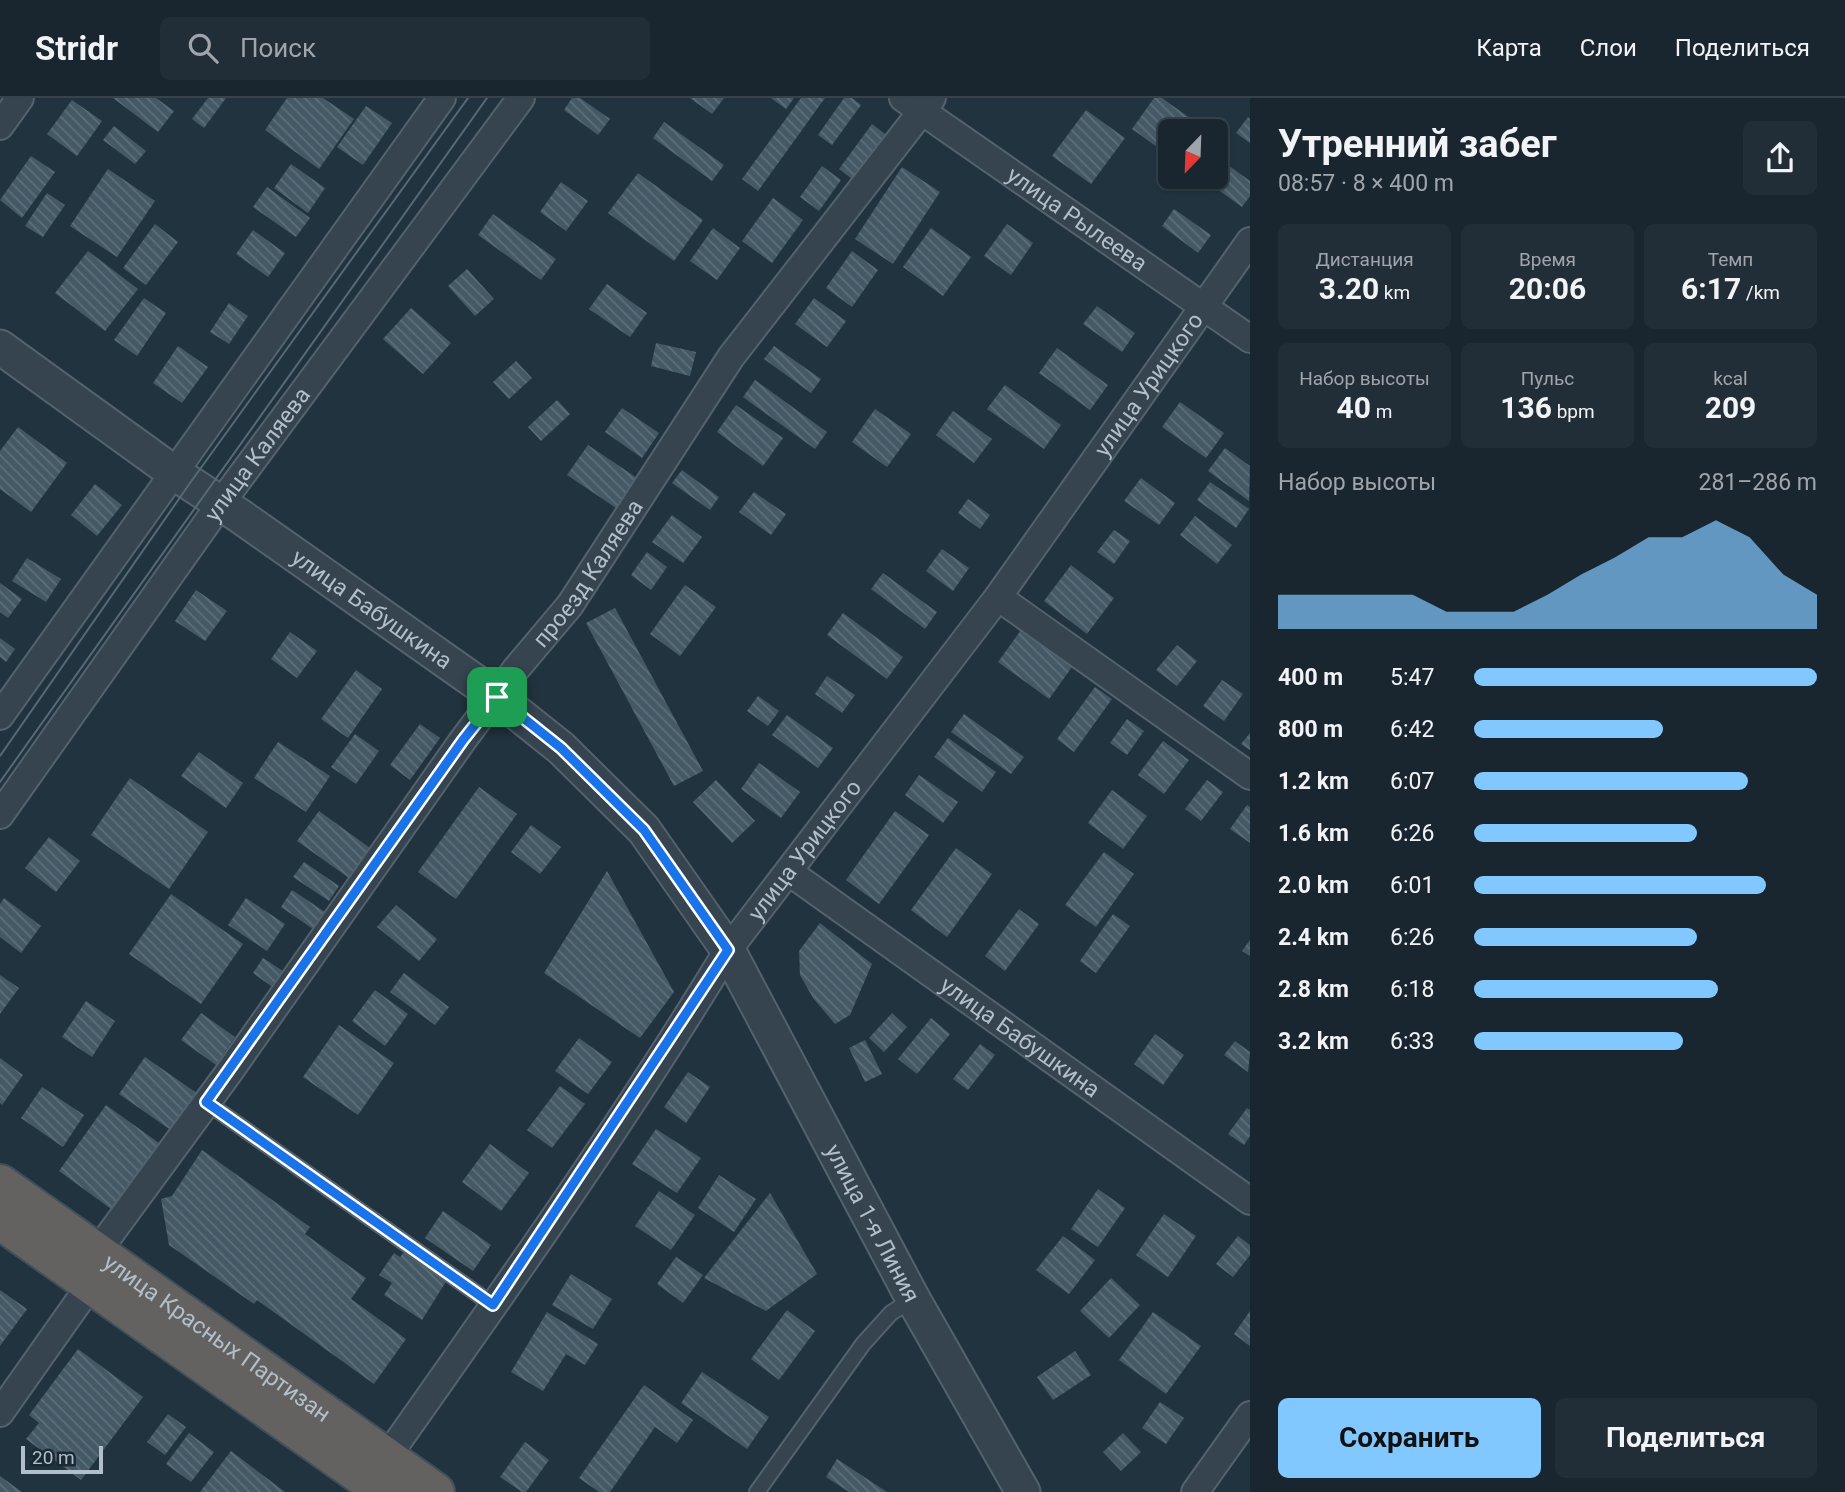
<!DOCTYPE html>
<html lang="ru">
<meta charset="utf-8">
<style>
body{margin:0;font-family:Roboto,sans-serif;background:#222e37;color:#f1f3f6;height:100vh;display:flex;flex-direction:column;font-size:26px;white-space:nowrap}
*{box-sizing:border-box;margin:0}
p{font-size:23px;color:#9fa5aa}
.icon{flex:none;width:38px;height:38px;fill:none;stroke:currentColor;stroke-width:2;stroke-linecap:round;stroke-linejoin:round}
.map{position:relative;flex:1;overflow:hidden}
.panel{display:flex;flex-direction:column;background:#19262f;width:595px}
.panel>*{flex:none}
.needle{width:46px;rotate:203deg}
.controls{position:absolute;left:1158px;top:21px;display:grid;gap:14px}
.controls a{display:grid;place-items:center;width:70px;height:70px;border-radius:10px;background:#19262f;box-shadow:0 2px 5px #0004,0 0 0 2px #37434b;font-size:35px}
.scale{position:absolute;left:21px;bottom:18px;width:82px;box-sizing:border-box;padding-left:7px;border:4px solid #b0bfca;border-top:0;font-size:19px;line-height:24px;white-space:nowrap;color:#b0bfca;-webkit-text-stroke:5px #1a2933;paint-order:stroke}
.pin{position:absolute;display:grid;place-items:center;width:60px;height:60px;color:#fff;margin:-30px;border-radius:14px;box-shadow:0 4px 10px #0006}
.round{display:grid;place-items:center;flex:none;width:74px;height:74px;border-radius:10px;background:#222e37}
.overview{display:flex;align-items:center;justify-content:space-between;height:119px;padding:0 28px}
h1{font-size:38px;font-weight:700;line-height:52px}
.metrics{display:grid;grid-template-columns:repeat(3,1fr);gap:10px;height:119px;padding:7px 28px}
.metrics div{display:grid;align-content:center;border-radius:10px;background:#222e37;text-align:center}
.metrics b{font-size:30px;font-weight:700}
.metrics small{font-size:19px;font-weight:400}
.metrics p{font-size:19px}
.chart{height:196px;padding:14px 28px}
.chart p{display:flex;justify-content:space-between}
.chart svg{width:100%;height:126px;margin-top:7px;fill:#80c8ff;opacity:.7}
.action{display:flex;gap:14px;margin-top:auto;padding:14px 28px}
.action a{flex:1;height:80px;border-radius:10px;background:#80c8ff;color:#111;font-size:28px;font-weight:700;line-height:80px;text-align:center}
.action a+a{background:#222e37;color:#f1f3f6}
ul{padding:0 28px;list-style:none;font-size:23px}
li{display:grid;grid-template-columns:112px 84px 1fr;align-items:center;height:52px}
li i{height:18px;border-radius:9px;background:#80c8ff}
header{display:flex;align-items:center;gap:42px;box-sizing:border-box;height:98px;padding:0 35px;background:#19262f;border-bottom:2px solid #37434b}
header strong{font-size:33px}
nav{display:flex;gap:38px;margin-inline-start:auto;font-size:24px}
.search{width:490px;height:63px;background:#222e37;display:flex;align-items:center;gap:18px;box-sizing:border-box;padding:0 24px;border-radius:10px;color:#9fa5aa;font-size:26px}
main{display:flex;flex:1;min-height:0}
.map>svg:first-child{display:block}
</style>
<header>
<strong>Stridr</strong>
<div class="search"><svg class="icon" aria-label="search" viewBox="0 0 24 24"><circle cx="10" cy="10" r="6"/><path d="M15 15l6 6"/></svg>Поиск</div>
<nav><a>Карта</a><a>Слои</a><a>Поделиться</a></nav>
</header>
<main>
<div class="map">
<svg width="1250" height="1394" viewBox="0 0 1250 1394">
<defs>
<pattern id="building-back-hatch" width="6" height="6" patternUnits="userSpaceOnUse" patternTransform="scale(1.75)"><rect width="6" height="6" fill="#445965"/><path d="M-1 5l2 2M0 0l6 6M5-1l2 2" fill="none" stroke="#5c6f7a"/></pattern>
</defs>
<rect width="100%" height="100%" fill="#21333f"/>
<!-- building -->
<g fill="url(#building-back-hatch)">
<path d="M113 0H156L174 13 158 34Z"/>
<path d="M208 0H226L204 30 192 21Z"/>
<path d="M287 0H323L354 21 319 71 265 32Z"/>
<path d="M572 0H580L610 21 598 37 564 12Z"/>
<path d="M690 0H724L712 16Z"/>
<path d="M771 0H794L786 11Z"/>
<path d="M801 0H825L758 93 742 81Z"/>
<path d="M844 0H852L861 7 832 47 818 37Z"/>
<path d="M1154 0H1162L1205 31 1171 33V59L1132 31Z"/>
<path d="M72 2 102 23 77 58 47 36Z"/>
<path d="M366 8 392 25 363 67 337 49Z"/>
<path d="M1086 12 1125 40 1091 86 1052 58Z"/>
<path d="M1248 19 1250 21V45L1236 35Z"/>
<path d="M664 24 724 67 712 83 653 40Z"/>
<path d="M872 26 889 39 856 84 839 71Z"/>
<path d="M114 28 146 53 135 66 103 42Z"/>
<path d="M31 58 55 74 22 120 0 102Z"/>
<path d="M1221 62 1250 83V98L1242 109 1206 83 1209 79H1216V69Z"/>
<path d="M291 66 325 90 308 115 274 90Z"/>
<path d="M822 68 841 82 819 113 800 99Z"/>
<path d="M902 69 940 94 893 166 855 141Z"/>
<path d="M108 71 155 103 117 159 70 128Z"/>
<path d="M638 75 703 122 674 163 608 115Z"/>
<path d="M561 84 588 103 566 133 540 114Z"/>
<path d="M267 89 310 120 296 139 253 109Z"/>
<path d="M47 95 65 107 43 139 25 128Z"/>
<path d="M773 100 803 122 772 165 742 143Z"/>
<path d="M1174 111 1211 137 1198 155 1162 128Z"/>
<path d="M493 116 556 161 541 182 478 137Z"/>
<path d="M155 126 178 144 146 187 123 170Z"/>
<path d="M1007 126 1033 145 1011 177 984 158Z"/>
<path d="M713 130 740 150 717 182 690 163Z"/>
<path d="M931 130 971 159 943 198 903 169Z"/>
<path d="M253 132 285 155 268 179 236 156Z"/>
<path d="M88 153 138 191 105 233 55 195Z"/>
<path d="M852 153 878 172 852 209 826 190Z"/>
<path d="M467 171 494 201 475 218 448 188Z"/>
<path d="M607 186 647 215 630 239 589 211Z"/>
<path d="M144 200 166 215 137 258 114 242Z"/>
<path d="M814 200 846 223 827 249 795 226Z"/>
<path d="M229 205 248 218 229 246 210 234Z"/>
<path d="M1097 208 1135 235 1122 254 1083 226Z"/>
<path d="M411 210 451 245 423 276 383 241Z"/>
<path d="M656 245 696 254 690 278 651 268Z"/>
<path d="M178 248 208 269 182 305 153 285Z"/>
<path d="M774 248 821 281 811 295 764 261Z"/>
<path d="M1057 250 1108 287 1090 312 1039 275Z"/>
<path d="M516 263 532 280 509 301 493 284Z"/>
<path d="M755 282 827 334 815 351 743 299Z"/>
<path d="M1005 287 1061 327 1044 351 987 311Z"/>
<path d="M557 302 570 316 541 343 528 329Z"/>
<path d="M1180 304 1224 335 1206 360 1162 329Z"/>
<path d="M736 307 783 340 763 368 717 334Z"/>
<path d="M622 310 659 335 642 360 605 334Z"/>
<path d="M875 311 911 336 887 369 852 344Z"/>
<path d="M953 313 992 341 974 365 936 337Z"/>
<path d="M18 329 67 365 31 414 0 391V353Z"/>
<path d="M588 347 640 382 619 412 567 377Z"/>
<path d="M1225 350 1250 368 1249 403 1208 373Z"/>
<path d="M682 372 719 399 710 412 672 385Z"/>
<path d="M1141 380 1175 405 1159 427 1124 403Z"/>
<path d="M1210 384 1249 411 1236 430 1197 402Z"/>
<path d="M95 386 122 407 97 438 71 417Z"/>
<path d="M754 394 786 416 771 437 739 414Z"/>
<path d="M968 401 990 417 980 431 958 415Z"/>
<path d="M672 417 702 439 683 465 652 444Z"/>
<path d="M1195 418 1232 447 1217 466 1180 437Z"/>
<path d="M1114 432 1130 443 1114 466 1097 454Z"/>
<path d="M942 451 969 470 953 493 926 473Z"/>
<path d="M647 454 667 469 651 492 631 477Z"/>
<path d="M27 460 61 481 46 504 12 483Z"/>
<path d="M1071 467 1114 500 1087 536 1044 503Z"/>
<path d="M883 475 937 514 925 531 871 491Z"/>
<path d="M0 485 22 501 8 520 0 514Z"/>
<path d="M685 487 716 509 680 558 650 536Z"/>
<path d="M196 492 227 513 205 543 175 523Z"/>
<path d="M615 510 703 673 674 688 586 525Z"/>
<path d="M843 515 903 559 887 581 827 537Z"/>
<path d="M1021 532 1072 569 1049 601 998 564Z"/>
<path d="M290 534 317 553 297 580 271 561Z"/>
<path d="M0 540 15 551 6 564 0 559Z"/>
<path d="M1177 547 1197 563 1177 588 1156 572Z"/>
<path d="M356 572 382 591 348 640 321 621Z"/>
<path d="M827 578 855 597 842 615 815 596Z"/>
<path d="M1222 582 1243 596 1224 623 1203 608Z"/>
<path d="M1095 589 1112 601 1074 654 1057 641Z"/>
<path d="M758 598 779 613 768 628 747 613Z"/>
<path d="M964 616 1024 659 1011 676 951 634Z"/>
<path d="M787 617 833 650 818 670 772 637Z"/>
<path d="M1127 621 1144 633 1127 657 1110 645Z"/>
<path d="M420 626 440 640 410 682 390 667Z"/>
<path d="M1250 635V652L1241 646Z"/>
<path d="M355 636 379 653 356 686 331 669Z"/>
<path d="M948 640 996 674 982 694 934 659Z"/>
<path d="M1163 643 1189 662 1164 696 1138 677Z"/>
<path d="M278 644 330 678 306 714 254 680Z"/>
<path d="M199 654 243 685 226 710 181 678Z"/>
<path d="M759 665 800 694 781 720 741 691Z"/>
<path d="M919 677 958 704 943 725 905 697Z"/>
<path d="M130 680 208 734 169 791 91 737Z"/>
<path d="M716 682 755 723 732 745 693 704Z"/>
<path d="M1207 682 1223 694 1201 723 1185 711Z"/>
<path d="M479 689 517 716 456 801 418 774Z"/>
<path d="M1112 692 1147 718 1123 751 1088 725Z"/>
<path d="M1247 707 1250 709V745L1230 731Z"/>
<path d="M319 713 370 750 349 780 297 743Z"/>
<path d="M895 713 929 737 879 806 846 782Z"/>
<path d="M531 727 561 749 540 776 511 754Z"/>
<path d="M49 739 80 763 56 794 25 770Z"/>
<path d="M956 750 992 776 947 839 911 812Z"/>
<path d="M1104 754 1134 776 1096 829 1065 807Z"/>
<path d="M304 764 339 788 329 803 293 779Z"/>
<path d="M607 773 674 894 640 940 544 875Z"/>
<path d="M292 792 325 814 313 831 281 809Z"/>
<path d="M171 796 243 846 201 906 129 856Z"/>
<path d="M4 800 41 828 21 855 0 839V806Z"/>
<path d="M246 800 285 826 267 853 228 827Z"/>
<path d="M396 807 437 841 419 863 377 829Z"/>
<path d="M1019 811 1039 826 1005 873 985 858Z"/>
<path d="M1113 816 1130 828 1096 875 1080 863Z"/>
<path d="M820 825 872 866 850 917 835 926 813 900 800 877 799 853Z"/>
<path d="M1250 842V858L1242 853Z"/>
<path d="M263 860 286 875 275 891 253 875Z"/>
<path d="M404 875 449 909 435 927 390 894Z"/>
<path d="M0 877 19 890 0 916Z"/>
<path d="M375 892 408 916 385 948 352 923Z"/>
<path d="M86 903 115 923 92 959 62 939Z"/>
<path d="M201 915 235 939 216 967 181 942Z"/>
<path d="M892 915 907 929 884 954 869 940Z"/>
<path d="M931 920 950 936 917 976 898 961Z"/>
<path d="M339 927 394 965 358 1017 303 979Z"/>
<path d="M1155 936 1184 957 1163 987 1134 966Z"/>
<path d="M579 940 612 964 588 996 555 973Z"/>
<path d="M865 942 882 976 865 984 849 950Z"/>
<path d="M1235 943 1250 954 1248 974 1224 957Z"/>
<path d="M980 946 995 957 968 992 953 981Z"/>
<path d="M145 959 201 998 175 1035 119 996Z"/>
<path d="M0 960 23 977 2 1007 0 1005Z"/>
<path d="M688 974 710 989 686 1025 664 1009Z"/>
<path d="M560 988 585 1006 552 1050 527 1032Z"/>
<path d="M42 989 84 1017 63 1049 21 1020Z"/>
<path d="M106 1007 166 1050 118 1116 59 1073Z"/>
<path d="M1247 1010 1250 1012V1038L1244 1047 1228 1036Z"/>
<path d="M656 1031 701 1060 677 1095 632 1066Z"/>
<path d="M490 1046 529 1075 501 1113 462 1084Z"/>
<path d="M202 1052 310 1129 305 1136 366 1180 351 1201 406 1241 374 1286 257 1202 254 1206 169 1147 161 1101 172 1098Z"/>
<path d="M719 1077 756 1101 734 1134 698 1110Z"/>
<path d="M1098 1091 1125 1110 1098 1149 1071 1131Z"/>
<path d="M659 1093 695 1117 671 1152 635 1128Z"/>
<path d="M770 1095 817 1176 766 1213 704 1180Z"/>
<path d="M443 1113 491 1147 473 1173 425 1140Z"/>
<path d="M1164 1116 1196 1138 1168 1179 1136 1157Z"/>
<path d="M1063 1138 1095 1162 1069 1196 1036 1172Z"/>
<path d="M1238 1138 1250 1147V1157L1233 1179 1216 1166Z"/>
<path d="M404 1154 447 1182 422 1222 384 1197 392 1185 379 1177 394 1155 400 1159Z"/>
<path d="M676 1159 703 1177 683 1205 657 1186Z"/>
<path d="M571 1176 612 1201 593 1231 552 1207Z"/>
<path d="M1111 1180 1140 1207 1109 1240 1080 1213Z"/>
<path d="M0 1192 27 1211 0 1248Z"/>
<path d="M787 1212 815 1233 779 1282 751 1261Z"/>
<path d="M1250 1213V1248L1234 1236Z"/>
<path d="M547 1214 598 1246 585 1267 566 1256 543 1293 511 1274Z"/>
<path d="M1153 1214 1201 1248 1166 1296 1119 1262Z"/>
<path d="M78 1251 143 1299 81 1382 26 1341 39 1325 29 1317Z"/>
<path d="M1075 1253 1091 1277 1053 1302 1037 1279Z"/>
<path d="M702 1274 769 1319 747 1351 681 1305Z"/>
<path d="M644 1287 693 1322 677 1345 655 1329 610 1394H599L579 1380Z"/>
<path d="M1160 1304 1184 1320 1166 1346 1142 1330Z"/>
<path d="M168 1316 186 1329 165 1357 147 1344Z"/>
<path d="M189 1335 214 1354 191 1384 166 1366Z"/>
<path d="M1123 1335 1141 1354 1121 1373 1103 1354Z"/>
<path d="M525 1344 549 1362 526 1394H522L500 1379Z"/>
<path d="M231 1353 285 1394H200Z"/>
<path d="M837 1361 887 1394H849L826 1379Z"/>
<path d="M0 1378 22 1394H0Z"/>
</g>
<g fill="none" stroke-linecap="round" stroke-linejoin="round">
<defs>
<g id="service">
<path d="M206 1004 493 1207"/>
<path d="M757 1394 863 1246 891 1215 913 1201"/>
</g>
<g id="minor">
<path id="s1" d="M903 0 1250 241"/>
<path d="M0 28 20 0"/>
<path d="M998 499 1250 678"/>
<path d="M0 618 442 0"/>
<path id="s2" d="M0 717 221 405 521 0"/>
<path id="s3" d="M789 774 1250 1103"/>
<path id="s4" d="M97 1154 227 977 463 642 516 571 570 507 731 259 932 0"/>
<path d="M0 1315 91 1186"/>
<path id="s5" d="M387 1359C504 1193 623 1026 728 852L998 499 1250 143"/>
<path d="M1195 1394 1250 1317"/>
</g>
<g id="tertiary">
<path id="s6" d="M0 249 173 374 240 418 497 599 561 650 644 732 728 852 913 1201 1023 1394"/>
</g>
<g id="trunk">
<path id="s7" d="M0 1086 435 1394"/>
<path d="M0 1122 385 1394"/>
</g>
</defs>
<!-- service casing -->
<use href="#service" stroke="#53626c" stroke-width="18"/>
<!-- minor casing -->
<use href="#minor" stroke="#53626c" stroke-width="30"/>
<!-- tertiary casing -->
<use href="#tertiary" stroke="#53626c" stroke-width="37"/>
<!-- trunk casing -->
<use href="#trunk" stroke="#404f59" stroke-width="42"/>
<!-- service -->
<use href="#service" stroke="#35444f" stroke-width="14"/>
<!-- minor -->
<use href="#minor" stroke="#35444f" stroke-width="26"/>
<!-- tertiary -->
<use href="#tertiary" stroke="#35444f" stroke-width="33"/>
<!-- trunk -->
<use href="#trunk" stroke="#646260" stroke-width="38"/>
<!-- tram -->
<g stroke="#566976" stroke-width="2">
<path d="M0 658 190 385 468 0"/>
<path d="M0 684 487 0"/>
</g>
</g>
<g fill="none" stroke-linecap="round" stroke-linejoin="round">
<defs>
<path id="route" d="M497 599 561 650 644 732 728 852 493 1207 206 1004 463 642Z"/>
</defs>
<!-- route casing -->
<use href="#route" stroke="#fff" stroke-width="14"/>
<!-- route -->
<use href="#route" stroke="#1a73e8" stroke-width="9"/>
</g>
<g text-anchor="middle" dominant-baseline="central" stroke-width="5" stroke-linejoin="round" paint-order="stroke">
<!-- street labels -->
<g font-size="23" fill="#b0bfca" stroke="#1a2933">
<text stroke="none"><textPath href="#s1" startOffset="212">улица Рылеева</textPath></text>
<text stroke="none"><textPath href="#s5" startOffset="1316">улица Урицкого</textPath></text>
<text stroke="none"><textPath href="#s2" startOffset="443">улица Каляева</textPath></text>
<text stroke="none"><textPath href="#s4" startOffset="838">проезд Каляева</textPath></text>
<text stroke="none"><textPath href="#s6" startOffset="455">улица Бабушкина</textPath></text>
<text stroke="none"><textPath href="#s5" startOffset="737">улица Урицкого</textPath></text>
<text stroke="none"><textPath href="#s3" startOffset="284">улица Бабушкина</textPath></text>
<text stroke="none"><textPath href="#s6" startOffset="1262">улица 1-я Линия</textPath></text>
<text stroke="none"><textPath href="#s7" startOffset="266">улица Красных Партизан</textPath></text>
</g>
</g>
</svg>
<div class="controls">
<a><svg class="needle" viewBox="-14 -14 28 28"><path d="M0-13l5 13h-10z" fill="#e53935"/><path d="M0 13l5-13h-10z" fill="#9fa5aa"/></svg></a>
</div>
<div class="scale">20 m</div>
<div class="pin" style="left:497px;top:599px;background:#1e9e55"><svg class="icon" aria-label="arrive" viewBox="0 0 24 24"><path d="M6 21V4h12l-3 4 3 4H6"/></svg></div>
</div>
<section class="panel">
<div class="overview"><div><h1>Утренний забег</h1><p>08:57 · 8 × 400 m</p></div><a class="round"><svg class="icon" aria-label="share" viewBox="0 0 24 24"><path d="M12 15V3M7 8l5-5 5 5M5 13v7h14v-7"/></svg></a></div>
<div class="metrics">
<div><p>Дистанция</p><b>3.20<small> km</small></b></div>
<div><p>Время</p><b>20:06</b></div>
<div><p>Темп</p><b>6:17<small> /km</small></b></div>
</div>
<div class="metrics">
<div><p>Набор высоты</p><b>40<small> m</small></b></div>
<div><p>Пульс</p><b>136<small> bpm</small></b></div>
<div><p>kcal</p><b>209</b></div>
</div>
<div class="chart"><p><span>Набор высоты</span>281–286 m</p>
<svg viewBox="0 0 160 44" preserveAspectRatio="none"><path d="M0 44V32L10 32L20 32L30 32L40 32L50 38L60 38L70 38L80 32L90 25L100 19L110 12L120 12L130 6L140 12L150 25L160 32V44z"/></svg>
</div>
<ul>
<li><b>400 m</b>5:47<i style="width:100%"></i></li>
<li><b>800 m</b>6:42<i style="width:55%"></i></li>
<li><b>1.2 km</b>6:07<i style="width:80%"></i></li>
<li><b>1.6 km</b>6:26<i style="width:65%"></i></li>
<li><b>2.0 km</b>6:01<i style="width:85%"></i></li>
<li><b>2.4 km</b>6:26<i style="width:65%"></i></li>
<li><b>2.8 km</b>6:18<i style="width:71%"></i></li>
<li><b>3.2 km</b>6:33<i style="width:61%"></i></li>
</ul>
<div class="action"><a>Сохранить</a><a>Поделиться</a></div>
</section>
</main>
